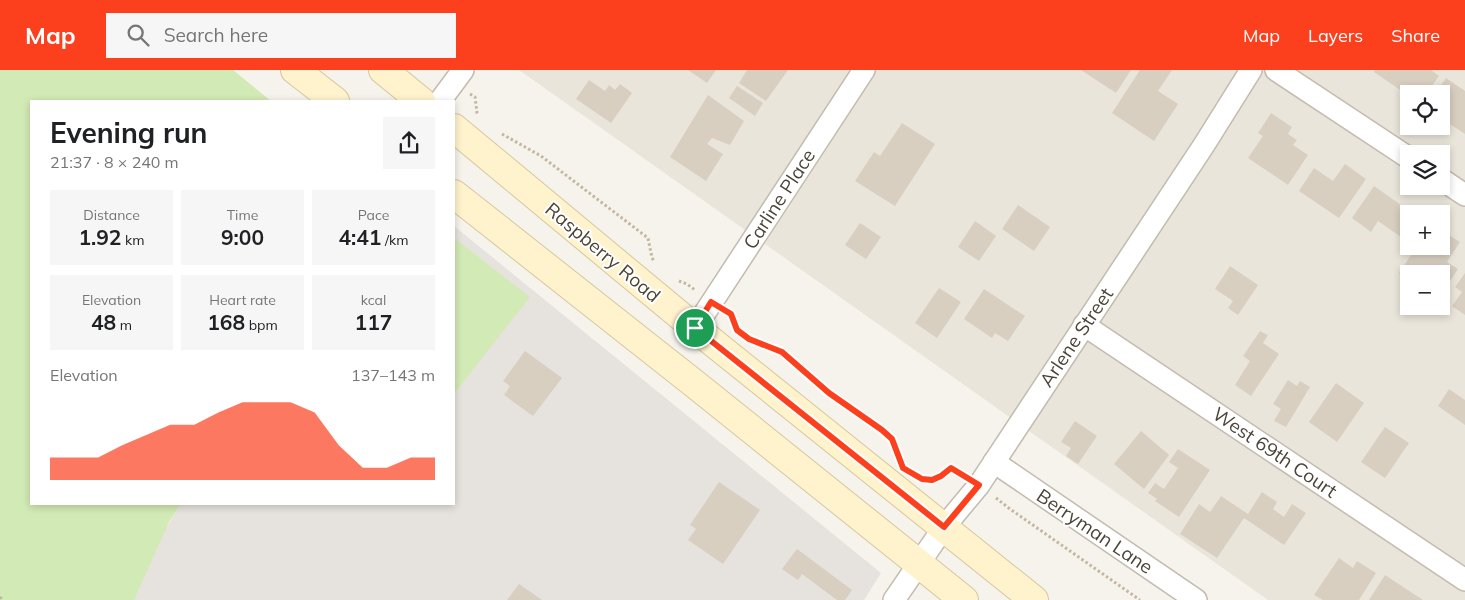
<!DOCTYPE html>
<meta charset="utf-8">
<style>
body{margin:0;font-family:Mulish,sans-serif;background:#f6f6f6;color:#202124;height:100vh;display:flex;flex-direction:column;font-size:19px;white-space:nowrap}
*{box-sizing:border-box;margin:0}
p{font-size:16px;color:#757577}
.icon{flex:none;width:28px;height:28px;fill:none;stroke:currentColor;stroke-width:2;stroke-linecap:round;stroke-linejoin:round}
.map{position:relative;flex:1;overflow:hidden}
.sheet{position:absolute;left:30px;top:30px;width:425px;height:405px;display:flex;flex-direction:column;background:#fff;border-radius:0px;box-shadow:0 2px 8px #0003}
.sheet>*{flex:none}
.fabs{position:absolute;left:1400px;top:15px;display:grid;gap:10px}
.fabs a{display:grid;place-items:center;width:50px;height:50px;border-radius:0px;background:#fff;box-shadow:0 2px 8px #0003;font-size:25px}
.pin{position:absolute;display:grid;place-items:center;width:42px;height:42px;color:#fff;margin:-21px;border:2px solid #fff;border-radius:50%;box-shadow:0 1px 5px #0007}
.round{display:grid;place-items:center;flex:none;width:52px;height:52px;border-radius:0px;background:#f6f6f6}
.head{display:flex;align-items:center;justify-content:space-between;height:85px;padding:0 20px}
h1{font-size:28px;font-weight:700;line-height:38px}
.figures{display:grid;grid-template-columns:repeat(3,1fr);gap:8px;height:85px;padding:5px 20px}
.figures div{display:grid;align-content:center;border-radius:0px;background:#f6f6f6;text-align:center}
.figures b{font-size:21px;font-weight:700}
.figures small{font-size:14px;font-weight:400}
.figures p{font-size:14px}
.chart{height:140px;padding:10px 20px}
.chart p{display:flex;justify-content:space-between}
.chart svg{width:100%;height:90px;margin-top:5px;fill:#fc3f1d;opacity:.7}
header{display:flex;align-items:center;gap:30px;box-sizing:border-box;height:70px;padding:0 25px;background:#fc3f1d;color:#fff}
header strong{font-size:24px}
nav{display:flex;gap:28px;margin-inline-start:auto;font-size:18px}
.search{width:350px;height:45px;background:#f6f6f6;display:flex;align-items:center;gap:12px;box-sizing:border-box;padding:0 18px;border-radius:0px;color:#757577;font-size:19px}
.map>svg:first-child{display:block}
</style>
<header>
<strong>Map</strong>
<div class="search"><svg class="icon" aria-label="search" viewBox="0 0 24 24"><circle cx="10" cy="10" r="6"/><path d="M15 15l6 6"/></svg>Search here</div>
<nav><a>Map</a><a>Layers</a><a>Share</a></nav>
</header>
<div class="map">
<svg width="1465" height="530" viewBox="0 0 1465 530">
<rect width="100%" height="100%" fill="#f6f3ec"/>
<!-- residential -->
<path fill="#eae5da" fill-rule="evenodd" d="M519 0H1465V530H1268ZM1409 24H1441V56H1409ZM1409 84H1441V116H1409ZM1409 144H1441V176H1409ZM1409 204H1441V236H1409Z"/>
<!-- industrial -->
<path fill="#e6e2dd" d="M454 156 881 503 864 530H121L181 434H454Z"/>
<!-- green -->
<g fill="#d2eab5">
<path d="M0 0H233L271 31H31V434H181L169 452 134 530H0Z"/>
<path d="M454 168 530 227 454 324Z"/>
</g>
<!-- building -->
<g fill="#d8cfc1">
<path d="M688 0H716L707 13Z"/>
<path d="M747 0H788L766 31 739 13Z"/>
<path d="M1081 0H1131L1116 23Z"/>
<path d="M1140 0H1172L1158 21 1178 34 1154 71 1112 43Z"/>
<path d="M1375 0H1431L1439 6 1426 24H1409V26L1374 2Z"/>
<path d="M1446 8 1465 21V64L1441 48V24H1435Z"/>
<path d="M589 10 605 21 609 15 615 20 620 14 632 23 611 53 576 29Z"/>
<path d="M737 16 763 33 755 46 729 28Z"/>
<path d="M708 25 744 51 730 75 712 68 707 74 723 84 706 111 670 87Z"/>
<path d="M1271 43 1292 57 1288 64 1297 70 1293 75 1308 85 1288 115 1248 88 1263 66 1258 63Z"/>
<path d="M902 53 935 74 895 136 855 111 874 82 880 86Z"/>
<path d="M1345 94 1366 109 1339 148 1299 121 1314 98 1333 111Z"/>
<path d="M1374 116 1414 144H1409V155L1401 167 1378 151 1371 162 1352 148Z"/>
<path d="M1018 135 1050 157 1034 181 1002 159Z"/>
<path d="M975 151 996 166 979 191 958 177Z"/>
<path d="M860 153 881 167 866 189 845 175Z"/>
<path d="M1441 160 1460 172 1447 192 1458 199 1441 224V204H1409V210L1399 203 1417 176H1441Z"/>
<path d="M1230 196 1258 215 1238 245 1228 238 1233 231 1215 219Z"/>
<path d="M1465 203V245L1452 236 1462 222 1455 217Z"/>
<path d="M939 218 961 232 937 268 915 253Z"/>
<path d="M984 219 1025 246 1008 271 995 263 992 268 964 249Z"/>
<path d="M1260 261 1268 265 1263 273 1279 284 1251 326 1235 315 1250 291 1243 286Z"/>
<path d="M525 281 562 308 533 346 504 325 510 316 503 311Z"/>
<path d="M1288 310 1297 316 1300 311 1310 317 1286 357 1274 351 1281 339 1273 334Z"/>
<path d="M1336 313 1364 333 1337 372 1309 352Z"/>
<path d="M1449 319 1465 330V355L1438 336Z"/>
<path d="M1075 351 1097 366 1078 394 1066 386 1071 378 1061 372Z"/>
<path d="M1385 357 1409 373 1385 408 1361 392Z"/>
<path d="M1141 361 1169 385 1144 419 1114 394Z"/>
<path d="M1178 379 1210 400 1179 447 1155 431 1157 429 1148 423 1155 413 1164 419 1178 398 1169 392Z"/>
<path d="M719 412 760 440 723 494 688 470 696 459 690 455Z"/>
<path d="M1262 422 1277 432 1273 439 1284 447 1292 434 1306 443 1284 475 1244 448 1217 488 1180 464 1199 434 1210 442 1221 426 1248 444Z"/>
<path d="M797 479 852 520 845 530H837L802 504 798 510 782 499Z"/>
<path d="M1339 488 1353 498 1357 491 1376 503 1359 530H1323L1314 525Z"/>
<path d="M1385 505 1423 530H1369Z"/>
<path d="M519 514 542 530H507Z"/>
</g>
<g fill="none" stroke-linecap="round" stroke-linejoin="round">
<defs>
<g id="minor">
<path d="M1276 0 1409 88"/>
<path d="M440 31 463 0"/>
<path d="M1441 109 1465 125"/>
<path d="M1084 255 1465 510"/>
<path d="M695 258 864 0"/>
<path d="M994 392 1196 530"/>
<path d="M894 530 944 457 979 415 1204 75 1251 0"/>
</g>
<g id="secondary">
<path d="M295 0 335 31"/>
<path d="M383 0 421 31"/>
<path d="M454 58 695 258 1034 530"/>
<path d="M454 124 696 315 964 530"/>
</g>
</defs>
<!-- minor casing -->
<use href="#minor" stroke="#c2bbae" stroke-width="24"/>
<!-- secondary casing -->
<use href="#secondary" stroke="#d6c79b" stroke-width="30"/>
<!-- path -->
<g stroke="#c4b79f" stroke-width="3" stroke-dasharray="2.5 2.5" stroke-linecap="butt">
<path d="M470 24 475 27 477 43 478 45"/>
<path d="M502 64 541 86 648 168 652 188 654 191"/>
<path d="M679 211 687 214 695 220"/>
<path d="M729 243 731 244 737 260"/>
<path d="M750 269 782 282 829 323 882 360 893 369 901 391"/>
<path d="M922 409C936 410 940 407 951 397L962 404"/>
<path d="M996 428 1010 439 1140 530"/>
<path d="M0 527 3 530"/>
</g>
<!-- minor -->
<use href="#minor" stroke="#fff" stroke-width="21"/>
<!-- secondary -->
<use href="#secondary" stroke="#fff3cd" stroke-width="28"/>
</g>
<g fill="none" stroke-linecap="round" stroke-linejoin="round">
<defs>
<path id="route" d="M711 232 731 244 737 260 749 269 782 282 829 323 882 360 892 369 903 398 922 409 932 410 941 406 951 398 979 415 944 457 695 258Z"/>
</defs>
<!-- route casing -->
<use href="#route" stroke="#fff" stroke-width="10"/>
<!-- route -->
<use href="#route" stroke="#fc3f1d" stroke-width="6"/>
</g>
<g text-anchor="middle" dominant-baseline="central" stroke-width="4" stroke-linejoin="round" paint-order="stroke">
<!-- street labels -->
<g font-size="19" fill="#4b4439" stroke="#fff">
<text transform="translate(779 129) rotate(-57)">Carline Place</text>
<text transform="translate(603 182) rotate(40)">Raspberry Road</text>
<text transform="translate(1076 267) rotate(-56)">Arlene Street</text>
<text transform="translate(1275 382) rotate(34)">West 69th Court</text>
<text transform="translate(1095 461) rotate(34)">Berryman Lane</text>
</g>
</g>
</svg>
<div class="fabs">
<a><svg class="icon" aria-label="locate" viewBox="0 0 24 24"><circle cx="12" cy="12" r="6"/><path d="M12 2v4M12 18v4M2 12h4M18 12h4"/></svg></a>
<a><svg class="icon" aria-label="layers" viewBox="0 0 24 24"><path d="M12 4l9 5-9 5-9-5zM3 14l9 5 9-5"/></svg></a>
<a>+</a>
<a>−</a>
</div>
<div class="pin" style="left:695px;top:258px;background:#1e9e55"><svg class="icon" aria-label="arrive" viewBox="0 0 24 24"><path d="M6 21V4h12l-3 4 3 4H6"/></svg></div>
<section class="sheet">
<div class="head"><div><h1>Evening run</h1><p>21:37 · 8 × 240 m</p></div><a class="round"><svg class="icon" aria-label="share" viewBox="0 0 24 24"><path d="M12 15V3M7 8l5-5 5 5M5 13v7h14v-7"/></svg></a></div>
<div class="figures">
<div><p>Distance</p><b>1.92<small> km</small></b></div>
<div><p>Time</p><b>9:00</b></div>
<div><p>Pace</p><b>4:41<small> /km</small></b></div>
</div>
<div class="figures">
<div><p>Elevation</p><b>48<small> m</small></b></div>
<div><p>Heart rate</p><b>168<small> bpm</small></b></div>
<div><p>kcal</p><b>117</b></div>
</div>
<div class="chart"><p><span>Elevation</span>137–143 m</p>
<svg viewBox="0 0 160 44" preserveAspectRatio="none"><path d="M0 44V33L10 33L20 33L30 27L40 22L50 17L60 17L70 11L80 6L90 6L100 6L110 11L120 27L130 38L140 38L150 33L160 33V44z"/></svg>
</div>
</section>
</div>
